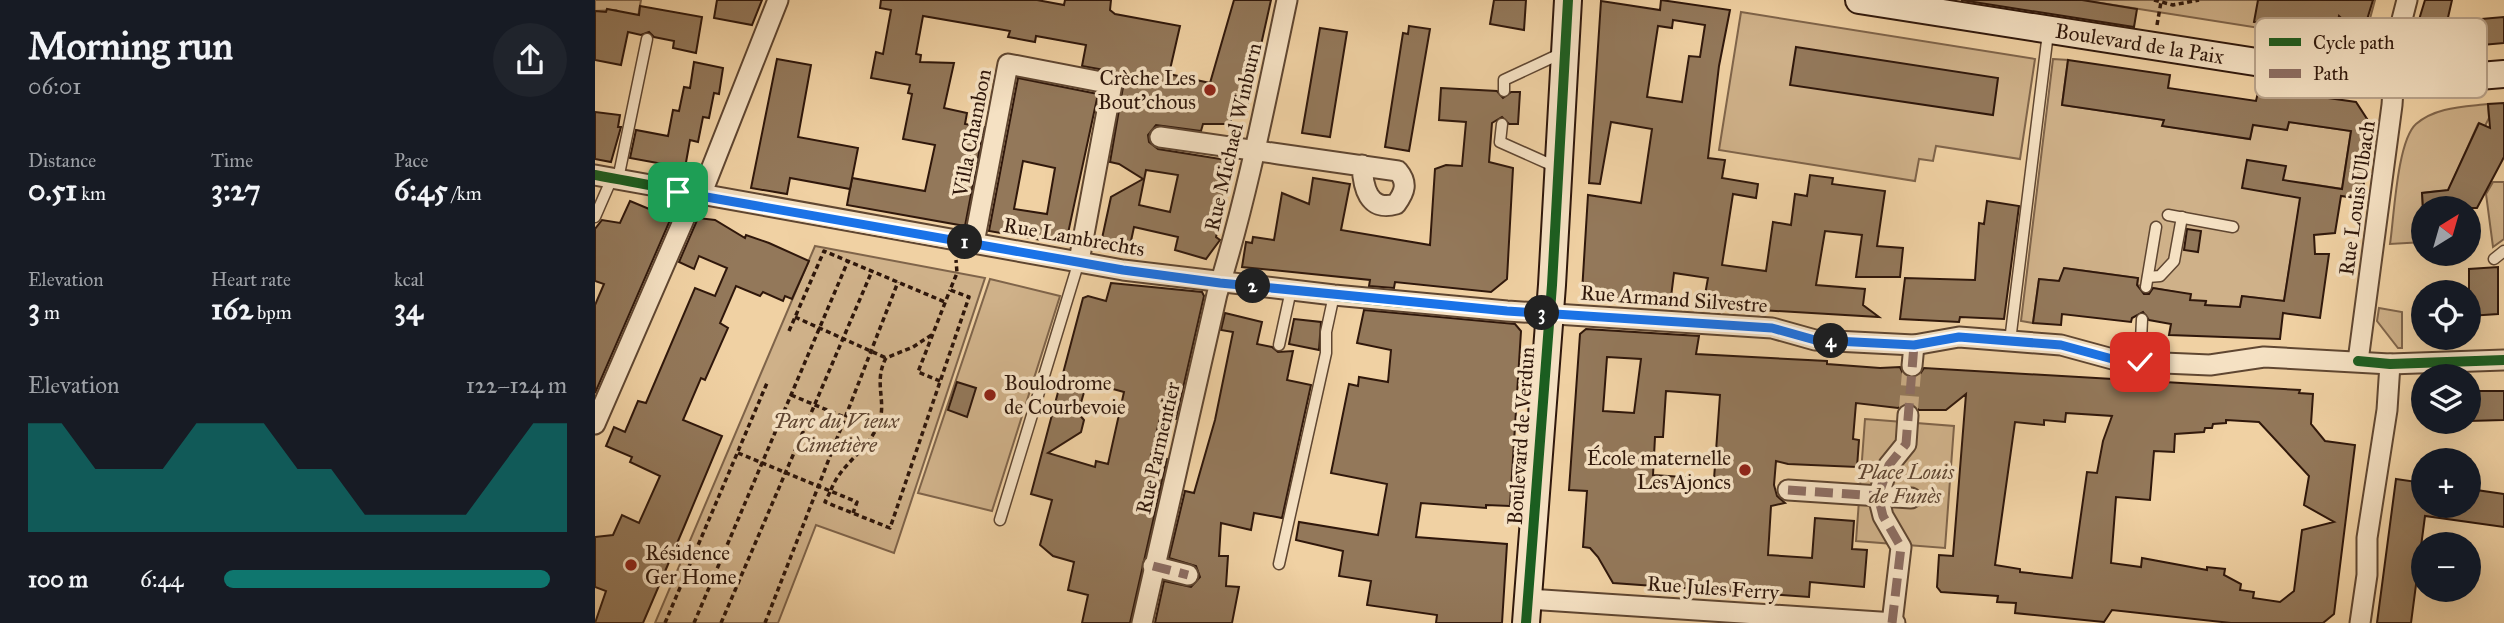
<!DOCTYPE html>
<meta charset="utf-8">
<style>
body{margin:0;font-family:"IM FELL Great Primer",serif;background:#20242c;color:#f1f3f6;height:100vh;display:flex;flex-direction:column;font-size:26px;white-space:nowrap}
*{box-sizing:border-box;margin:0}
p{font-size:23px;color:#9ea1a6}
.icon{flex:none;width:38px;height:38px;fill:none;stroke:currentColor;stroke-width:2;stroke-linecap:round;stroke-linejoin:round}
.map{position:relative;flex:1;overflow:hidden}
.panel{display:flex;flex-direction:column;background:#171b24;width:595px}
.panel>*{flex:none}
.needle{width:46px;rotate:37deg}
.buttons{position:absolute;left:1816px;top:196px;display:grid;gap:14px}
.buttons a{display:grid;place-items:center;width:70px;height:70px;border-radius:50%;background:#171b24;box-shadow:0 7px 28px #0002;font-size:35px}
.pin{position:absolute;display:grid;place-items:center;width:60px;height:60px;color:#fff;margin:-30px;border-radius:14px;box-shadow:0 4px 10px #0006}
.km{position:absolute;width:35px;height:35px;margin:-18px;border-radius:50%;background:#222;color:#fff;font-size:19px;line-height:35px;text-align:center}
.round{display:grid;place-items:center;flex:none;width:74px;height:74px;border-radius:37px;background:#20242c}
.head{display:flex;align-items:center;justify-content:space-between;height:119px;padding:0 28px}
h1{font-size:38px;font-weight:800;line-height:52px}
.figures{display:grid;grid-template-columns:repeat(3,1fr);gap:10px;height:119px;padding:7px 28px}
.figures div{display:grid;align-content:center}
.figures b{font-size:30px;font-weight:800}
.figures small{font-size:19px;font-weight:400}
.figures p{font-size:19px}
.chart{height:196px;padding:14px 28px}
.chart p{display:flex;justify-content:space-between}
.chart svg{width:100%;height:126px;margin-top:7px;fill:#0f766e;opacity:.7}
ul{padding:0 28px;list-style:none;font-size:23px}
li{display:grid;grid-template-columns:112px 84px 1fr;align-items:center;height:52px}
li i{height:18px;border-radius:9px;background:#0f766e}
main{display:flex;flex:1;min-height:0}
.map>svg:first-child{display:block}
</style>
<main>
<section class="panel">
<div class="head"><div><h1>Morning run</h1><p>06:01</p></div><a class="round"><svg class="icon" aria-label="share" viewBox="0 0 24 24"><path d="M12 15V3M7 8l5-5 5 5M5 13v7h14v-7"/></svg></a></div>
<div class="figures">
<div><p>Distance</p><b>0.51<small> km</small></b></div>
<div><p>Time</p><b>3:27</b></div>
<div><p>Pace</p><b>6:45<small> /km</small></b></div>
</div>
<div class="figures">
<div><p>Elevation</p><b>3<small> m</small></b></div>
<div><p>Heart rate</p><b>162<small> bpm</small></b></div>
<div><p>kcal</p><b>34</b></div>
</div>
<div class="chart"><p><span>Elevation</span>122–124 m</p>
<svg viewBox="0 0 160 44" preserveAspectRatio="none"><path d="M0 44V6L10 6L20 22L30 22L40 22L50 6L60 6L70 6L80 22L90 22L100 38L110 38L120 38L130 38L140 22L150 6L160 6V44z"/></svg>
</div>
<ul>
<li><b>100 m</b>6:44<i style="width:95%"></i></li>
</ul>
</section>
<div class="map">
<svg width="1909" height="623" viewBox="0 0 1909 623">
<rect width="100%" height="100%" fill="#f0d1a3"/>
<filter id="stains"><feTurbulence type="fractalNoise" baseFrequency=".00286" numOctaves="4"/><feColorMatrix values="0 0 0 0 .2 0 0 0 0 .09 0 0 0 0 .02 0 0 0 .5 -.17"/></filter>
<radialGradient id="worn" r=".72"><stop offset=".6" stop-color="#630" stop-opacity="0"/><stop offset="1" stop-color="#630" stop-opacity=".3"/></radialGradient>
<!-- green -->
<g fill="#cfb189" stroke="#7f644a" stroke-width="2">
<path d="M0 0H46L42 22 21 10 0 11Z"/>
<path d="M1487 0H1780L1773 26 1754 42Z"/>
<path d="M1146 12 1440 59 1425 159 1341 146 1338 161 1324 159 1320 181 1124 150Z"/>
<path d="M1458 59 1473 60 1467 105 1569 120 1568 126 1655 139 1659 117 1682 120 1681 128 1692 130 1694 122 1756 131 1747 189 1708 183 1689 301 1647 296 1644 313 1610 305 1611 302 1580 301 1581 292 1542 285 1543 278 1470 268 1464 281 1444 279 1438 323 1426 321Z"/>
<path d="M1893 104 1894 118 1890 126 1883 124 1851 196 1844 191 1827 193 1829 242 1795 244C1799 218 1802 141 1821 124 1841 107 1868 107 1893 104Z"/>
<path d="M1898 182H1909V239L1898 247 1891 194Z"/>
<path d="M220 246 390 278 299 553 221 525 183 623H60Z"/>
<path d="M395 279 465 296 397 511 323 493Z"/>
<path d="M1784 308 1807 312V348H1803L1782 321Z"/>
<path d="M1270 419 1359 426 1350 548 1261 541Z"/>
</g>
<!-- building -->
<g fill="#93785a" stroke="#2f170b" stroke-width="2" fill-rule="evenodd">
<path d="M122 0H167L157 25 119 18Z"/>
<path d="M286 0H442L469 5 470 0H516L515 10 520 14 585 26 574 74 615 83 639 0H676L650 117 637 115 635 124H608L606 131 561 125 553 135 554 142 563 149 638 161 621 237 625 240 611 259 580 250 583 237 539 227 533 255 511 250 506 243 516 197 548 179 524 164 515 162 529 81 520 72 487 66 491 45 441 36 440 42 413 37 415 31 328 16 321 54 326 55 325 62 359 63 349 108 372 113 370 124 389 127 370 226 252 205 257 178 330 191 340 145 308 139 317 94 313 93 315 85 276 78 281 52 288 54 296 10 285 8ZM551 170 583 175 575 212 544 205Z"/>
<path d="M899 0H931L929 30 895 24Z"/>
<path d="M1066 0 1135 10 1124 66 1113 158 1130 160 1127 178 1163 184 1161 198 1138 194 1127 265 1171 271 1178 222 1196 225 1200 194 1212 196 1215 175 1238 178 1237 184 1290 191 1282 246 1308 248 1305 277H1261L1267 235 1230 231 1221 285 1270 289 1268 305 1284 317 1165 310 1166 304 1110 295 1113 278 1079 273 1075 305 994 300 987 292 993 195 1046 203 1057 129 1016 122 1005 184 994 183 1006 1 1065 10ZM1078 20 1110 25 1105 57 1094 56 1087 102 1052 97 1063 26 1077 28Z"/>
<path d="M1366 0H1487L1542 9 1539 27Z"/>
<path d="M1663 0H1778L1771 23 1761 32 1744 16 1741 31 1708 26 1707 29 1700 27 1693 31 1682 30V26L1659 22Z"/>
<path d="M1830 0H1857L1852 22 1909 17V43L1843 49 1823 23Z"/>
<path d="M45 6 107 17 101 53 78 48 79 41 59 37 54 32 46 35 33 32 26 65 0 60V11L11 12 12 9 44 15Z"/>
<path d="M814 26 835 29 814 151 790 147 808 33 813 34Z"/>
<path d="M725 28 752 32 735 137 707 133Z"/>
<path d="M1201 47 1403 78 1398 115 1195 85Z"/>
<path d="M182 59 216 65 203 137 263 148 255 189 195 178 192 194 156 188Z"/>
<path d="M1473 60 1575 75 1573 88 1661 101 1664 88 1761 102 1776 125 1767 199 1746 196 1740 233 1719 235 1720 254H1734L1725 318 1688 313 1685 339 1574 335 1576 324 1554 320 1548 312 1537 318 1536 322 1467 314 1466 325 1438 323 1444 279 1464 281 1469 268 1543 278 1542 285 1549 294H1554L1558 288 1596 294 1595 300 1611 301 1610 305 1645 307 1647 296 1689 301 1705 198 1647 188 1652 160 1691 166 1688 180 1747 189 1756 131 1694 122 1692 130 1658 125 1655 139 1567 126 1569 120 1467 105Z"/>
<path d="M99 62 128 68 124 94 119 93 114 118 108 117 103 142 95 140 90 168 35 158 41 130 73 136 78 110 84 111 89 87 95 88Z"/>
<path d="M423 78 503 94 472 238 464 243 394 231ZM428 161 460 168 452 214 419 209Z"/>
<path d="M846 88 902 91 908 98 916 92H925L923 124H914L907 117 897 123 894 162 918 168 912 279 896 292 800 282 799 288 774 286 775 280 647 267 651 242 657 243 658 237 679 240 687 193 714 204 718 178 755 184 746 230 835 245 840 169 851 165 867 166 871 122 844 120Z"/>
<path d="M1909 103V157L1882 208H1828L1827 193 1853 190 1884 123 1895 128 1893 104Z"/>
<path d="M0 112 25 115 23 127H26L16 162 0 159Z"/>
<path d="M35 201 76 218 0 393V305L9 284 0 281V229L7 220 25 223Z"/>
<path d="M1392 201 1424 206 1409 319 1365 317 1364 322 1305 319 1310 278 1380 280 1384 223 1389 224Z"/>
<path d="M103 218 120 220 150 238 151 235 174 243 214 261 197 299 190 296 188 301 168 292 165 296 141 286 125 323 133 328 110 380 106 378 88 420 127 436 89 527 48 623H0L11 591 0 587V537L18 535 27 515 44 523 65 476 35 462 37 457 11 446 19 427 30 432 43 401 51 403 100 288 120 296 132 268 104 256 99 269 84 262Z"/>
<path d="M1592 229 1606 231 1603 252 1589 250Z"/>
<path d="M1903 267V314L1874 316V269Z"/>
<path d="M516 283 607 292 609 296 581 419 565 418 556 455 572 459 535 623H487L493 595 473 590 479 562 458 556 445 545 457 500 436 494 488 298 493 296 511 301ZM492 382 529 392 513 464 501 461 500 467 453 453 486 432 489 420 483 413Z"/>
<path d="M769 310 920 324 926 331 915 506 891 505V508L826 503 821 537 912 544 907 623H841L842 615 772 605 776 581 744 576 748 551 701 540 704 522 783 535 792 484 736 473 754 384 763 386 764 377 793 382 796 350 762 343Z"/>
<path d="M630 313 667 322 662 344 677 347 683 352 698 351 692 380 716 385 687 518 659 513 656 530 626 523 624 556H633L631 586 644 587 637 623H560L569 581 596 587 605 577 601 566 574 558 590 491 599 493 620 420 638 332 626 330Z"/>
<path d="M699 319 726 322 724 350 694 344Z"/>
<path d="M991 329 1104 336 1101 354 1232 361V364L1285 368 1305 367 1309 376 1317 378 1323 377 1329 368 1705 390 1704 393 1718 394 1716 424 1730 441 1760 445 1739 614 1728 623H1636L1517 610 1509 622 1420 613 1421 603 1402 602 1403 596 1346 592 1342 587 1344 555 1358 556 1371 394 1351 410H1324L1315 403 1303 408 1261 403 1258 439 1264 440 1262 467 1193 464 1181 461 1179 485 1182 496 1190 503 1176 506 1173 555 1217 558 1220 518 1259 521 1257 549 1272 550 1269 587 1215 582 1214 597 1018 583 1003 557 995 548 988 547 992 491 974 490 985 334ZM1012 357 1046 359 1039 413 1008 411ZM1071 391 1125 395 1119 479 1058 475 1060 437H1068ZM1471 413 1517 416 1508 441 1502 473 1492 472 1477 578 1425 572V569L1400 565 1420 422 1449 425V420L1470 422ZM1631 420 1664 422 1714 476 1709 505 1739 522 1707 530 1699 591 1685 602 1658 598 1659 592 1645 590 1646 584 1629 575 1630 569 1612 567V570L1547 558 1546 567 1516 563 1521 497 1555 500 1559 451 1579 452 1580 434 1609 432 1610 428H1617L1618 424 1631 423Z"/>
<path d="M362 382 381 388 372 417 353 410Z"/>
<path d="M1874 391H1909V420L1874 421Z"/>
<path d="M1801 479 1829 483V506H1874V489L1909 494V527L1830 516 1816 623H1782Z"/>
</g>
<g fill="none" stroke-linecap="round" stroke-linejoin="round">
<!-- street-tunnel -->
<path stroke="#c9ac85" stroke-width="19" stroke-dasharray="19 10" stroke-linecap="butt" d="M1313 415 1317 366"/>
<defs>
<g id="lane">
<path d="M909 91V80L969 52"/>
<path d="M907 124 905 142 961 167"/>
<path d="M23 179 52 39"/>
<path d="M1573 215 1638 227"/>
<path d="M0 217 17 178"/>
<path d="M1899 259 1909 251"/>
<path d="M1553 277 1565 276 1579 261 1587 217"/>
<path d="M1551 287 1561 227"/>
<path d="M1415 341 1453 33"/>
<path d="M684 345 696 290"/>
<path d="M1545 362 1547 319"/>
<path d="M405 520 484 261"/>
<path d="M684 564 731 353V332L739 295"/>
</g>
<g id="street">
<path d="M565 137C644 149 724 159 803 171 813 183 810 192 801 204 773 212 768 187 767 165"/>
<path d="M0 175 528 270 739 295 912 311 1177 328 1220 340 1319 345 1364 337 1466 345 1521 360 1545 362 1615 365 1669 357 1795 364 1909 360"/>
<path d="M106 195 183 0"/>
<path d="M379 243 413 64 517 84 484 261"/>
<path d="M1763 361 1797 105 1801 43 1812 0"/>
<path d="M1317 366 1319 345"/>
<path d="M0 424 100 194"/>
<path d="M1193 490 1316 498"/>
<path d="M558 566 593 575"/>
<path d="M933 599 1300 623"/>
<path d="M547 623 622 294C652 198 671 99 692 0"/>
<path d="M1297 623 1306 547 1288 516 1283 496 1294 465 1311 444 1313 415"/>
<path d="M1765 623 1772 575V538L1792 410 1795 364"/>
</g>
<g id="secondary">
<path id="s1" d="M1264 0 1770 79 1835 80 1909 74"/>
<path d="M931 623 957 285 973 0"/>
</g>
</defs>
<!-- lane casing -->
<use href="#lane" stroke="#5f4631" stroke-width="13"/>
<!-- street casing -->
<use href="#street" stroke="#5f4631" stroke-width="23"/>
<!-- secondary casing -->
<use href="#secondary" stroke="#2f170b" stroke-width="30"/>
<!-- path -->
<g stroke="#2f170b" stroke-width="3.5" stroke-dasharray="5 3.5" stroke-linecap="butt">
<path d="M1559 0 1578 5 1604 0"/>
<path d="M1562 25 1566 2"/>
<path d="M200 317 291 358"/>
<path d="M194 331 229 251 350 302"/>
<path d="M345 381 323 372 355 290"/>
<path d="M196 395 249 417"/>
<path d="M143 453 262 502 258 513"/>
<path d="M236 490C246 463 273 451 284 423 292 401 278 382 291 358L318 347 338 334"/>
<path d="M235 492 230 502 295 528 374 297 355 290 362 273 361 260"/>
<path d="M70 623 172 383"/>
<path d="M99 623 253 261"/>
<path d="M126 623 277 271"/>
<path d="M170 623 303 282"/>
</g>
<!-- lane -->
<use href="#lane" stroke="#f5e1c3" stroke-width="10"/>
<!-- street -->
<use href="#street" stroke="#f5e1c3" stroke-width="19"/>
<!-- secondary -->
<use href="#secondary" stroke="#f5e1c3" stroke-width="26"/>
<!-- quiet -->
<g stroke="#8d6e63" stroke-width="9" stroke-dasharray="18 9" stroke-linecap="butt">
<path d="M1193 490 1316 498"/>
<path d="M558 566 593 575"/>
<path d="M1297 623 1306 547 1288 516 1283 496 1294 465 1311 444 1319 345"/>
</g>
<defs>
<g id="cycleway">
<path d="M0 175C316 234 633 298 954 313"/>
<path d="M1763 361 1795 364 1909 360"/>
<path d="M931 623 957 285 973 0"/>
</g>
</defs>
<!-- cycleway casing -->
<use href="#cycleway" stroke="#f5e1c3" stroke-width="15"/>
<!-- cycleway -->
<use href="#cycleway" stroke="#1b5e20" stroke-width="10"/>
</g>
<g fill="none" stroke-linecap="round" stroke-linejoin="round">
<defs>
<path id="route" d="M83 192 528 270 625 283 912 311 1177 328 1220 340 1319 345 1364 337 1466 345 1521 360 1545 362"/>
</defs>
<!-- route casing -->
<use href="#route" stroke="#fff" stroke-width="14"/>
<!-- route -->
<use href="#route" stroke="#1a73e8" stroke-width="9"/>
</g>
<!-- markers -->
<g fill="#8f2418" stroke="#f5e1c3" stroke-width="2.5">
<circle cx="615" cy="90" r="7"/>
<circle cx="395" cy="395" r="7"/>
<circle cx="1150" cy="470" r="7"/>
<circle cx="36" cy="565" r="7"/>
</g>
<g text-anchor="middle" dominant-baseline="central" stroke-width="7" stroke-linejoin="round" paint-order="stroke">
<!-- street labels -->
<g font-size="21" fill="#2f170b" stroke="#f5e1c3">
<text stroke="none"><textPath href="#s1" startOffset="284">Boulevard de la Paix</textPath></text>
<text transform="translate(377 133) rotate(-79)">Villa Chambon</text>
<text transform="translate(638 137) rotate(-77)">Rue Michael Winburn</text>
<text transform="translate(1762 198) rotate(-82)">Rue Louis Ulbach</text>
<text transform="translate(479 237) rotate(10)">Rue Lambrechts</text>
<text transform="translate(1079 299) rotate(4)">Rue Armand Silvestre</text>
<text transform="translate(926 436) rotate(-86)">Boulevard de Verdun</text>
<text transform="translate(563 448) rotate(-77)">Rue Parmentier</text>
<text transform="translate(1118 588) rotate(4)">Rue Jules Ferry</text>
</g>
<!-- poi labels -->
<g font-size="21" fill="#2f170b" stroke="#f5e1c3" text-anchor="end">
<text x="601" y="78">Crèche Les<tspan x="601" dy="24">Bout'chous</tspan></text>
<text x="409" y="383" text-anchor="start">Boulodrome<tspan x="409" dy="24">de Courbevoie</tspan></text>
<text x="1136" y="458">École maternelle<tspan x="1136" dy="24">Les Ajoncs</tspan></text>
<text x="50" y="553" text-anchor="start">Résidence<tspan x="50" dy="24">Ger Home</tspan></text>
</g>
<!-- park labels -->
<g font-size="21" font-style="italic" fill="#5f4531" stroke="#f5e1c3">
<text x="241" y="421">Parc du Vieux<tspan x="241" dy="24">Cimetière</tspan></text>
<text x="1310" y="472">Place Louis<tspan x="1310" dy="24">de Funès</tspan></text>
</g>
</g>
<!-- legend -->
<rect x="1660" y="18" width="232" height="80" rx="10" fill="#f5e1c3" stroke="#baa48c" stroke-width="2"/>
<rect x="1674" y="38" width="32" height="8" fill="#1b5e20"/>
<rect x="1674" y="69" width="32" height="9" fill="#8d6e63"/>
<g font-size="19" fill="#2f170b">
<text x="1718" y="49">Cycle path</text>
<text x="1718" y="80">Path</text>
</g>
<rect width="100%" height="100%" filter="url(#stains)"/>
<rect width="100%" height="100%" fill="url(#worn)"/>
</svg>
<div class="buttons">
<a><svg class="needle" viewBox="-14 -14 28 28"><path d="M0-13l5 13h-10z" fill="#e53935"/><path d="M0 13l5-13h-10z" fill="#9ea1a6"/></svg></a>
<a><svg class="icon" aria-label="locate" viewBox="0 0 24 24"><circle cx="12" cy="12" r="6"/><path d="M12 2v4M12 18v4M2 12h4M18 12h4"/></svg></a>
<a><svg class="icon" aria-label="layers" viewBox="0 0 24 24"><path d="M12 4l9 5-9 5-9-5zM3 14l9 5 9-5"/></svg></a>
<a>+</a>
<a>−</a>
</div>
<div class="pin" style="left:83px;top:192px;background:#1e9e55"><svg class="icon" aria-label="arrive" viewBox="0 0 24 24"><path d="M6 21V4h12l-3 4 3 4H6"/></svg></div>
<div class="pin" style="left:1545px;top:362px;background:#d93025"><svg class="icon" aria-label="check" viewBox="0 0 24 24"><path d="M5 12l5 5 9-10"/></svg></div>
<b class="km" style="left:370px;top:242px">1</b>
<b class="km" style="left:658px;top:286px">2</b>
<b class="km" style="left:947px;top:313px">3</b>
<b class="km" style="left:1236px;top:341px">4</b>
</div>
</main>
